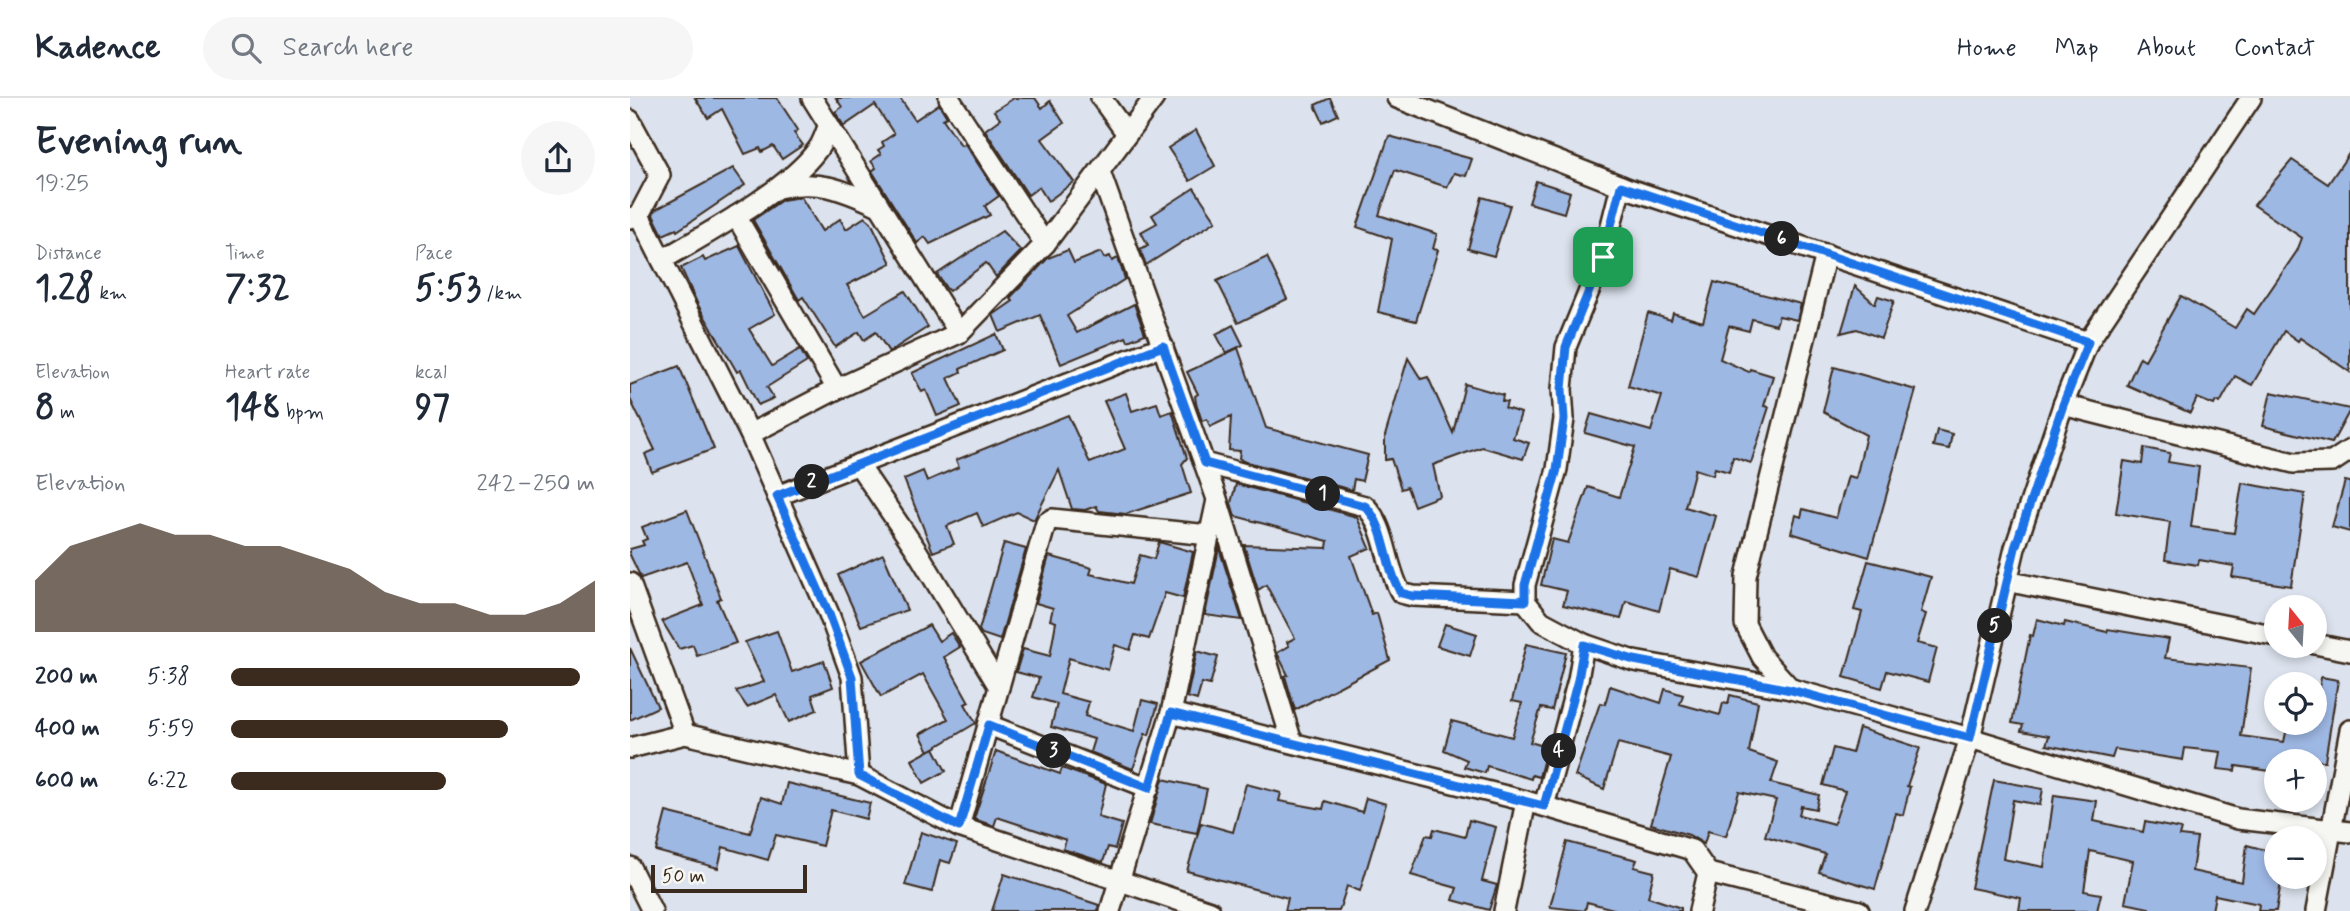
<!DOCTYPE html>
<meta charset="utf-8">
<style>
body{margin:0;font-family:Mynerve,sans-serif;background:#f6f6f7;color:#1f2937;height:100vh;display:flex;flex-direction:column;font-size:26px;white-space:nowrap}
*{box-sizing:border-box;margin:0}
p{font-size:23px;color:#747a83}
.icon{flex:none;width:38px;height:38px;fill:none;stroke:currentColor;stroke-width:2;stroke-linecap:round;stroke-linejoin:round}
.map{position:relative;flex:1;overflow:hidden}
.sheet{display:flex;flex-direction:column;background:#fff;width:630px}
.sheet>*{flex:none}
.needle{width:46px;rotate:342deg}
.fabs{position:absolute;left:1634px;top:497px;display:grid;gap:14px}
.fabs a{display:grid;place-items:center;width:63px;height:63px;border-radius:50%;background:#fff;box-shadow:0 4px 10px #0003;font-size:35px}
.scale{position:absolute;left:21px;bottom:18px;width:156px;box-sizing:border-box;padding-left:7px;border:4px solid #3b2a1e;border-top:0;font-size:19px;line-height:24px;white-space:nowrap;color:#3b2a1e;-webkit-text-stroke:5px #f6f6f2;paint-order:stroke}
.pin{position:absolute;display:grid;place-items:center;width:60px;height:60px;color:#fff;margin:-30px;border-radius:14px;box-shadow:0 4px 10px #0006}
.km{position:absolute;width:35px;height:35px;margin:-18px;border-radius:50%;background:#222;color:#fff;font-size:19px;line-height:35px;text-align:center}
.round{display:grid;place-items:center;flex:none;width:74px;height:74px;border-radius:37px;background:#f6f6f7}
.head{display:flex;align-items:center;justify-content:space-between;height:119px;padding:0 35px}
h1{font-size:38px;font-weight:700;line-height:52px}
.metrics{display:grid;grid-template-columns:repeat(3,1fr);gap:10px;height:119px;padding:7px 35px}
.metrics div{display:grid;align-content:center}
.metrics b{font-size:35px;font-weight:700}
.metrics small{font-size:19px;font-weight:400}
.metrics p{font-size:19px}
.chart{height:196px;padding:14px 35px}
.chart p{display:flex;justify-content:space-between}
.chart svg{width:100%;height:126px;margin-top:7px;fill:#3b2a1e;opacity:.7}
ul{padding:0 35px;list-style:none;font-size:23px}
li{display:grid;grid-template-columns:112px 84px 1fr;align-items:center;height:52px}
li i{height:18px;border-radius:9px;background:#3b2a1e}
header{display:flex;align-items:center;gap:42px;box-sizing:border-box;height:98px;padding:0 35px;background:#fff;border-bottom:2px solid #e0e1e3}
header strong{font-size:33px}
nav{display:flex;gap:38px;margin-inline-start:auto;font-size:24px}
.search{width:490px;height:63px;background:#f6f6f7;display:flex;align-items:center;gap:18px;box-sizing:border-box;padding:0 24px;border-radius:38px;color:#747a83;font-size:26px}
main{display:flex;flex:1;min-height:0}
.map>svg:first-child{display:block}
</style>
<header>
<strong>Kadence</strong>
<div class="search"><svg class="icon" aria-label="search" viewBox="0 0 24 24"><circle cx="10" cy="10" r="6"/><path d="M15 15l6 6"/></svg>Search here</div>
<nav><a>Home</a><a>Map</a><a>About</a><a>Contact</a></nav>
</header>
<main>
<section class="sheet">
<div class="head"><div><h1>Evening run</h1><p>19:25</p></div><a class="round"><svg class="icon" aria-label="share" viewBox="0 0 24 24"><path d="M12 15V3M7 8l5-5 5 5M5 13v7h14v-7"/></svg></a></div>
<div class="metrics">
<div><p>Distance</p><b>1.28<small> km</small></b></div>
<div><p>Time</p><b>7:32</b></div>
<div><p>Pace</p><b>5:53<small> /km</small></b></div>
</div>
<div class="metrics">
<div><p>Elevation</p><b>8<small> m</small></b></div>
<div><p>Heart rate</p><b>148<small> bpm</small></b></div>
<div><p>kcal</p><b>97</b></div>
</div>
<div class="chart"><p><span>Elevation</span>242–250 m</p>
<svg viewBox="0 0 160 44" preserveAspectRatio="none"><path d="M0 44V26L10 14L20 10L30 6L40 10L50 10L60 14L70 14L80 18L90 22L100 30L110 34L120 34L130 38L140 38L150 34L160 26V44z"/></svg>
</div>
<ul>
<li><b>200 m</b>5:38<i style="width:96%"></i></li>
<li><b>400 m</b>5:59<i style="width:76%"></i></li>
<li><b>600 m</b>6:22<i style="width:59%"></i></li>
</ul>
</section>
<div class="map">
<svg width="1720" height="813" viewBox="0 0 1720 813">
<rect width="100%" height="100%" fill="#dce3ee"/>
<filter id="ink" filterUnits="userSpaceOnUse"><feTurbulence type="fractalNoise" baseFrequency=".0143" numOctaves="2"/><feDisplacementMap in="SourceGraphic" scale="14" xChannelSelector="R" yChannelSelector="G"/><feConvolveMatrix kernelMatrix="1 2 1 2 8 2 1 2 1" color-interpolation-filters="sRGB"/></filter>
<g filter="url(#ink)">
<!-- building -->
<g fill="#9eb8e4" stroke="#3b2a1e" stroke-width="2">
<path d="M65 0H147L168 32 164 35 173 47 152 61 143 48 132 54 130 50 115 56 92 11 78 20Z"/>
<path d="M206 0H270L285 22 309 6 317 19 313 21 331 47 335 46 369 98 355 108 360 117 300 146 295 139 287 145 242 73 246 70 241 63 251 56 248 52 254 48 252 44 264 36 245 7 214 28 205 14 212 9Z"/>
<path d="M384 0H405L412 10 420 3 434 25 412 41 444 84 418 103 409 89 398 97 355 32 370 21 364 13Z"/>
<path d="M700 0 708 17 693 24 685 7Z"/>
<path d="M566 32 585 68 560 83 538 50Z"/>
<path d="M759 38 842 61 836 78 824 75 817 89 765 72 749 117 807 136 803 151 808 152 786 223 748 214 762 141 727 129Z"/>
<path d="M1720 54V274L1670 240 1668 243 1654 233 1622 287 1605 278 1590 305 1586 303 1584 307 1567 300 1560 315 1497 287 1510 259 1515 262 1551 198 1605 230 1617 211 1624 216 1667 153 1672 140 1624 107 1662 62 1698 86Z"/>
<path d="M103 70 115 87 47 133 46 131 33 137 23 117 25 112Z"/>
<path d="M906 83 940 94 934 115 899 105Z"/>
<path d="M564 90 586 123 516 167 510 151 518 147 511 134 527 125 522 117Z"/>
<path d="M171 99 192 133 210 121 216 131 235 119 241 124 261 165 217 187 235 217 275 193 298 229 259 254 246 234 234 242 229 234 205 249 173 199 169 202 123 122 152 102Z"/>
<path d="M852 99 880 107 864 158 838 151Z"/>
<path d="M372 133 391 153 366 179 356 165 319 193 316 190 307 176Z"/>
<path d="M109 148 145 216 119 231 142 268 170 251 177 264 137 289 144 300 128 307 111 272 107 274 68 207 51 170 73 159 75 163Z"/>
<path d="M438 152 444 165 471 154 474 160 480 158 482 163 488 160 495 181 437 218 447 235 504 206 515 236 498 243 496 239 431 266 410 217 370 234 363 217 383 203 380 200 418 160Z"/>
<path d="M637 159 657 201 608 225 587 183Z"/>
<path d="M1084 184 1171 206 1167 222 1149 218 1146 227 1122 221 1119 233 1099 228 1090 261 1119 274 1120 271 1143 278 1134 308 1139 309 1121 365 1103 359 1099 374 1085 370 1083 377 1065 371 1055 409 1086 418 1069 479 1040 471 1029 513 996 503 991 521 933 507 937 493 911 487 922 441 938 445 958 389 989 399 1005 349 955 335 961 316 1021 333 1032 298 998 288 1018 215 1041 222 1043 215 1073 224Z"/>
<path d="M1225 188 1245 206 1248 198 1264 203 1251 240 1227 231 1211 235Z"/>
<path d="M603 227 613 247 596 255 586 236Z"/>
<path d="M366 236 373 252 330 271 331 274 318 280 331 308 307 318 296 292 292 294 282 275Z"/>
<path d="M608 250 636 330 738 357 732 383 724 381 722 392 613 363 609 360 610 353 599 352 601 319 580 329 577 321 572 323 566 305 565 298 568 296 557 274Z"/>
<path d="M778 260 791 281 798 279 823 335 835 286 873 297 872 303 877 304 875 310 891 315 883 340 899 345 893 361 852 349 803 367 810 398 784 408 777 389 771 391 761 361 755 362V338Z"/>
<path d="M49 268 84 351 22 374 15 356 25 352 0 301V287Z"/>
<path d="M1204 269 1286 292 1239 459 1161 435 1166 417 1171 419 1173 411 1206 420 1218 378 1226 380 1236 337 1193 314Z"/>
<path d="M1641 294 1720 311V312L1702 345 1633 328Z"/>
<path d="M496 295 502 313 527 305 531 317 542 313 557 360 552 366 561 395 496 416 469 413 466 408 455 412 442 411 429 372 404 422 387 414 353 429 347 415 317 428 324 446 303 454 274 381 293 373 297 383 329 369 326 362 438 317 460 365 495 351 474 303Z"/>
<path d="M1307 332 1322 336 1319 351 1303 348Z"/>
<path d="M1514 350 1540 355 1538 364 1569 369 1561 429 1604 435 1612 385 1675 396 1661 488 1602 479 1604 468 1569 462 1568 467 1535 462 1540 424 1486 415 1494 363 1512 366Z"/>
<path d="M1715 383 1720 384V434L1702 429Z"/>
<path d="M606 386 727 419 740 450 721 458 742 517 747 515 760 562 665 612 655 578 658 577 647 555 659 548 657 544 665 540 636 487 628 492 614 447 697 450 698 443 605 418 601 405Z"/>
<path d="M57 412 91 500 87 502 106 545 67 558 63 547 49 551 32 523 73 507 57 464 11 480 0 457V451L14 447 12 443 17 441 12 429Z"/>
<path d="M529 444 563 454 553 500 535 495 519 541 505 537 500 552 485 547 478 572 439 560 430 596 459 604 455 618 504 633 512 602 528 606 519 637 515 636 503 671 460 654 464 641 421 629 427 606 403 599 409 580 386 574 393 551 420 558 426 524 420 522 423 510 406 505 419 458 462 470 460 476 501 486 510 457 524 461Z"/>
<path d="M374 445 396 451 370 542 352 536 349 532Z"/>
<path d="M589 450 612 522 575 517Z"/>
<path d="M253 456 277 512 231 528 208 477Z"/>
<path d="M1238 463 1301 479 1291 514 1296 516 1287 545 1307 550 1298 584 1257 573 1252 590 1214 579 1232 514 1224 512Z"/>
<path d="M1407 521 1434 528 1435 524 1477 534 1478 531 1539 541 1535 560 1621 570 1611 638 1654 644 1658 625H1685L1691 579 1708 582 1695 663H1647V674L1606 668 1605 673 1588 671 1591 654 1555 650 1553 662 1485 651 1482 660 1416 647 1419 638 1391 633 1393 627 1382 625 1400 537 1403 538Z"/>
<path d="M815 526 847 536 840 558 807 548Z"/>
<path d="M299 527 309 543 321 535 330 549 314 559 339 604 335 606 346 625 299 653 290 636 318 621 293 576 251 599 231 563Z"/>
<path d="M147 533 162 574 194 563 203 589 182 597 187 612 159 624 146 597 117 609 106 593 134 584 115 544Z"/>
<path d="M896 546 936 555 922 612 911 610 900 644 917 649 909 679 902 677 901 681 857 668 855 675 834 669 837 662 814 652 822 623 882 639 892 605 882 603Z"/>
<path d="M0 550 28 609 0 622Z"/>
<path d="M567 553 588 559 580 587 572 585 567 602 557 599Z"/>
<path d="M980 588 1031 605 1035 591 1053 597 1050 606 1090 617 1093 605 1098 606 1100 597 1128 604 1119 654 1148 664 1141 685 1189 697 1186 711 1171 708 1169 717 1204 726 1215 693 1193 687 1203 650 1222 655 1229 630 1290 650 1277 688 1280 689 1273 717 1266 715 1245 791 1189 774 1195 756 1135 738 1146 702 1109 694 1096 738 1078 733 1074 746 1059 737 1021 726 1041 659 988 645 974 691 945 678 970 605 975 606Z"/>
<path d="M304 650 316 673 294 685 282 662Z"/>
<path d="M366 653 430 676 432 670 476 686 468 719 492 726 485 751 478 749 473 764 433 751 436 742 367 719 364 728 344 721Z"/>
<path d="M533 681 577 691 567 735 520 726Z"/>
<path d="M1364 682 1413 691 1410 707 1383 702 1373 761 1414 769 1424 697 1467 703 1464 723 1513 734 1515 724 1551 731 1549 738 1567 740 1562 773 1612 784 1617 747 1647 755V779H1652L1646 813H1628L1629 806 1585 797 1582 813H1519V810L1495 805 1503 763 1460 753 1454 793 1471 796 1467 813H1389L1391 800 1341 790Z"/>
<path d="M157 685 240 705 236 721 201 712 192 748 146 737 138 762 93 749 88 770 26 753 36 714 120 735 131 699 152 706Z"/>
<path d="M616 686 651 695 649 703 693 711 695 703 732 714 736 700 756 706 730 793 717 788 709 813H655L658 800 557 773 571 725 603 734Z"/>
<path d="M839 722 866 729 852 783 867 787 859 812 823 802 827 790 781 777 796 737 802 738 804 731 835 739Z"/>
<path d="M291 734 327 746 320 765 310 762 302 794 275 787Z"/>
<path d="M937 744 1007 762 1004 769 1024 774 1018 799 1051 810V813H991L957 804 955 813 920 809Z"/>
<path d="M374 776 469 807 468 813H362Z"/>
</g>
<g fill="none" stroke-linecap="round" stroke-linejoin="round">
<defs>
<g id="minor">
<path d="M182 0 329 235"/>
<path d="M319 0 415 146"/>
<path d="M471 0 497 36"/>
<path d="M767 0 999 91 1458 244"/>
<path d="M0 22 30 77 9 117 0 120"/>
<path d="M470 74 587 401 662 644"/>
<path d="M991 88 973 159 936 249 932 291 934 321 927 371 895 487V503L911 523 954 546 1004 563 1161 591 1340 640 1608 721 1720 734"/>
<path d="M148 90C188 81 212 91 249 108"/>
<path d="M9 117 120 336 199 516 222 579 229 677"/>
<path d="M106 118 207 291"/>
<path d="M32 162C76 136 157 93 187 52 193 45 195 35 199 27"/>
<path d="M1433 307 1664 365 1702 364 1720 352"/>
<path d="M120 336 207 291 329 235 415 146 524 0"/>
<path d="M574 365 735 408C757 429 755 468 771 495L783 498 895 503"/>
<path d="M228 366 287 453 369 589 329 729"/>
<path d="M147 398 533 248"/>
<path d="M1376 483 1647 538"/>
<path d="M0 485 55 636"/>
<path d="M1685 546 1720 553"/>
<path d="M369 589 416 425 422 421 579 437"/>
<path d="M1161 591 1132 559 1115 526 1116 478 1196 156"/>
<path d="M541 615 896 703 1062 752 1078 775 1069 813"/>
<path d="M359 627 519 690"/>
<path d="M0 650 55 636 229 677 329 729 580 813"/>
<path d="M914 708 948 582 954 546"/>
<path d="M0 769 22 813"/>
<path d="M1078 775 1229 813"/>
<path d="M480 813 541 615 587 402"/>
<path d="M874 813 896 703"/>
<path d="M1285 813 1340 640 1385 450 1433 307 1458 244 1621 0"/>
<path d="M1686 813 1720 632"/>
</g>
</defs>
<!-- minor casing -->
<use href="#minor" stroke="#3b2a1e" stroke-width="24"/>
<!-- minor -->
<use href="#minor" stroke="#f6f6f2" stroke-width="19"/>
</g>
</g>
<g fill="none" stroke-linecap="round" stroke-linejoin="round" filter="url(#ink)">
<defs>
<path id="route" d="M991 88 1458 244 1433 307 1385 450 1340 640 1161 592 1004 562 954 547 948 582 914 708 541 615 519 690 359 627 329 729 229 677 222 579 199 516 147 398 533 248 575 365 735 408C757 429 754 468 771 495L783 498 895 503V487L927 371 934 321 932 291 936 249 973 159Z"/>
</defs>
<!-- route casing -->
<use href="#route" stroke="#fff" stroke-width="14"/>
<!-- route -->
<use href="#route" stroke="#1a73e8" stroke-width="9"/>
</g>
</svg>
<div class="fabs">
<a><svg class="needle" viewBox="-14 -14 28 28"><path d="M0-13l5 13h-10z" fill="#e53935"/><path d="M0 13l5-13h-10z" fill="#747a83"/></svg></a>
<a><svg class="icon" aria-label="locate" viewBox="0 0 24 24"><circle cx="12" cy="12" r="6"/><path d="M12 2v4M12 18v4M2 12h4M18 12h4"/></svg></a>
<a>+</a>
<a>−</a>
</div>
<div class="scale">50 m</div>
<div class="pin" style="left:973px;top:159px;background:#1e9e55"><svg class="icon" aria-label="arrive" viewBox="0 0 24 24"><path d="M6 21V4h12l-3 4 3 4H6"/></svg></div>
<b class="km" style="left:693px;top:396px">1</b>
<b class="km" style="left:182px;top:384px">2</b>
<b class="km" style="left:424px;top:653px">3</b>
<b class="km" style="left:929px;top:653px">4</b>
<b class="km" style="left:1365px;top:528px">5</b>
<b class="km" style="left:1152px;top:141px">6</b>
</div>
</main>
